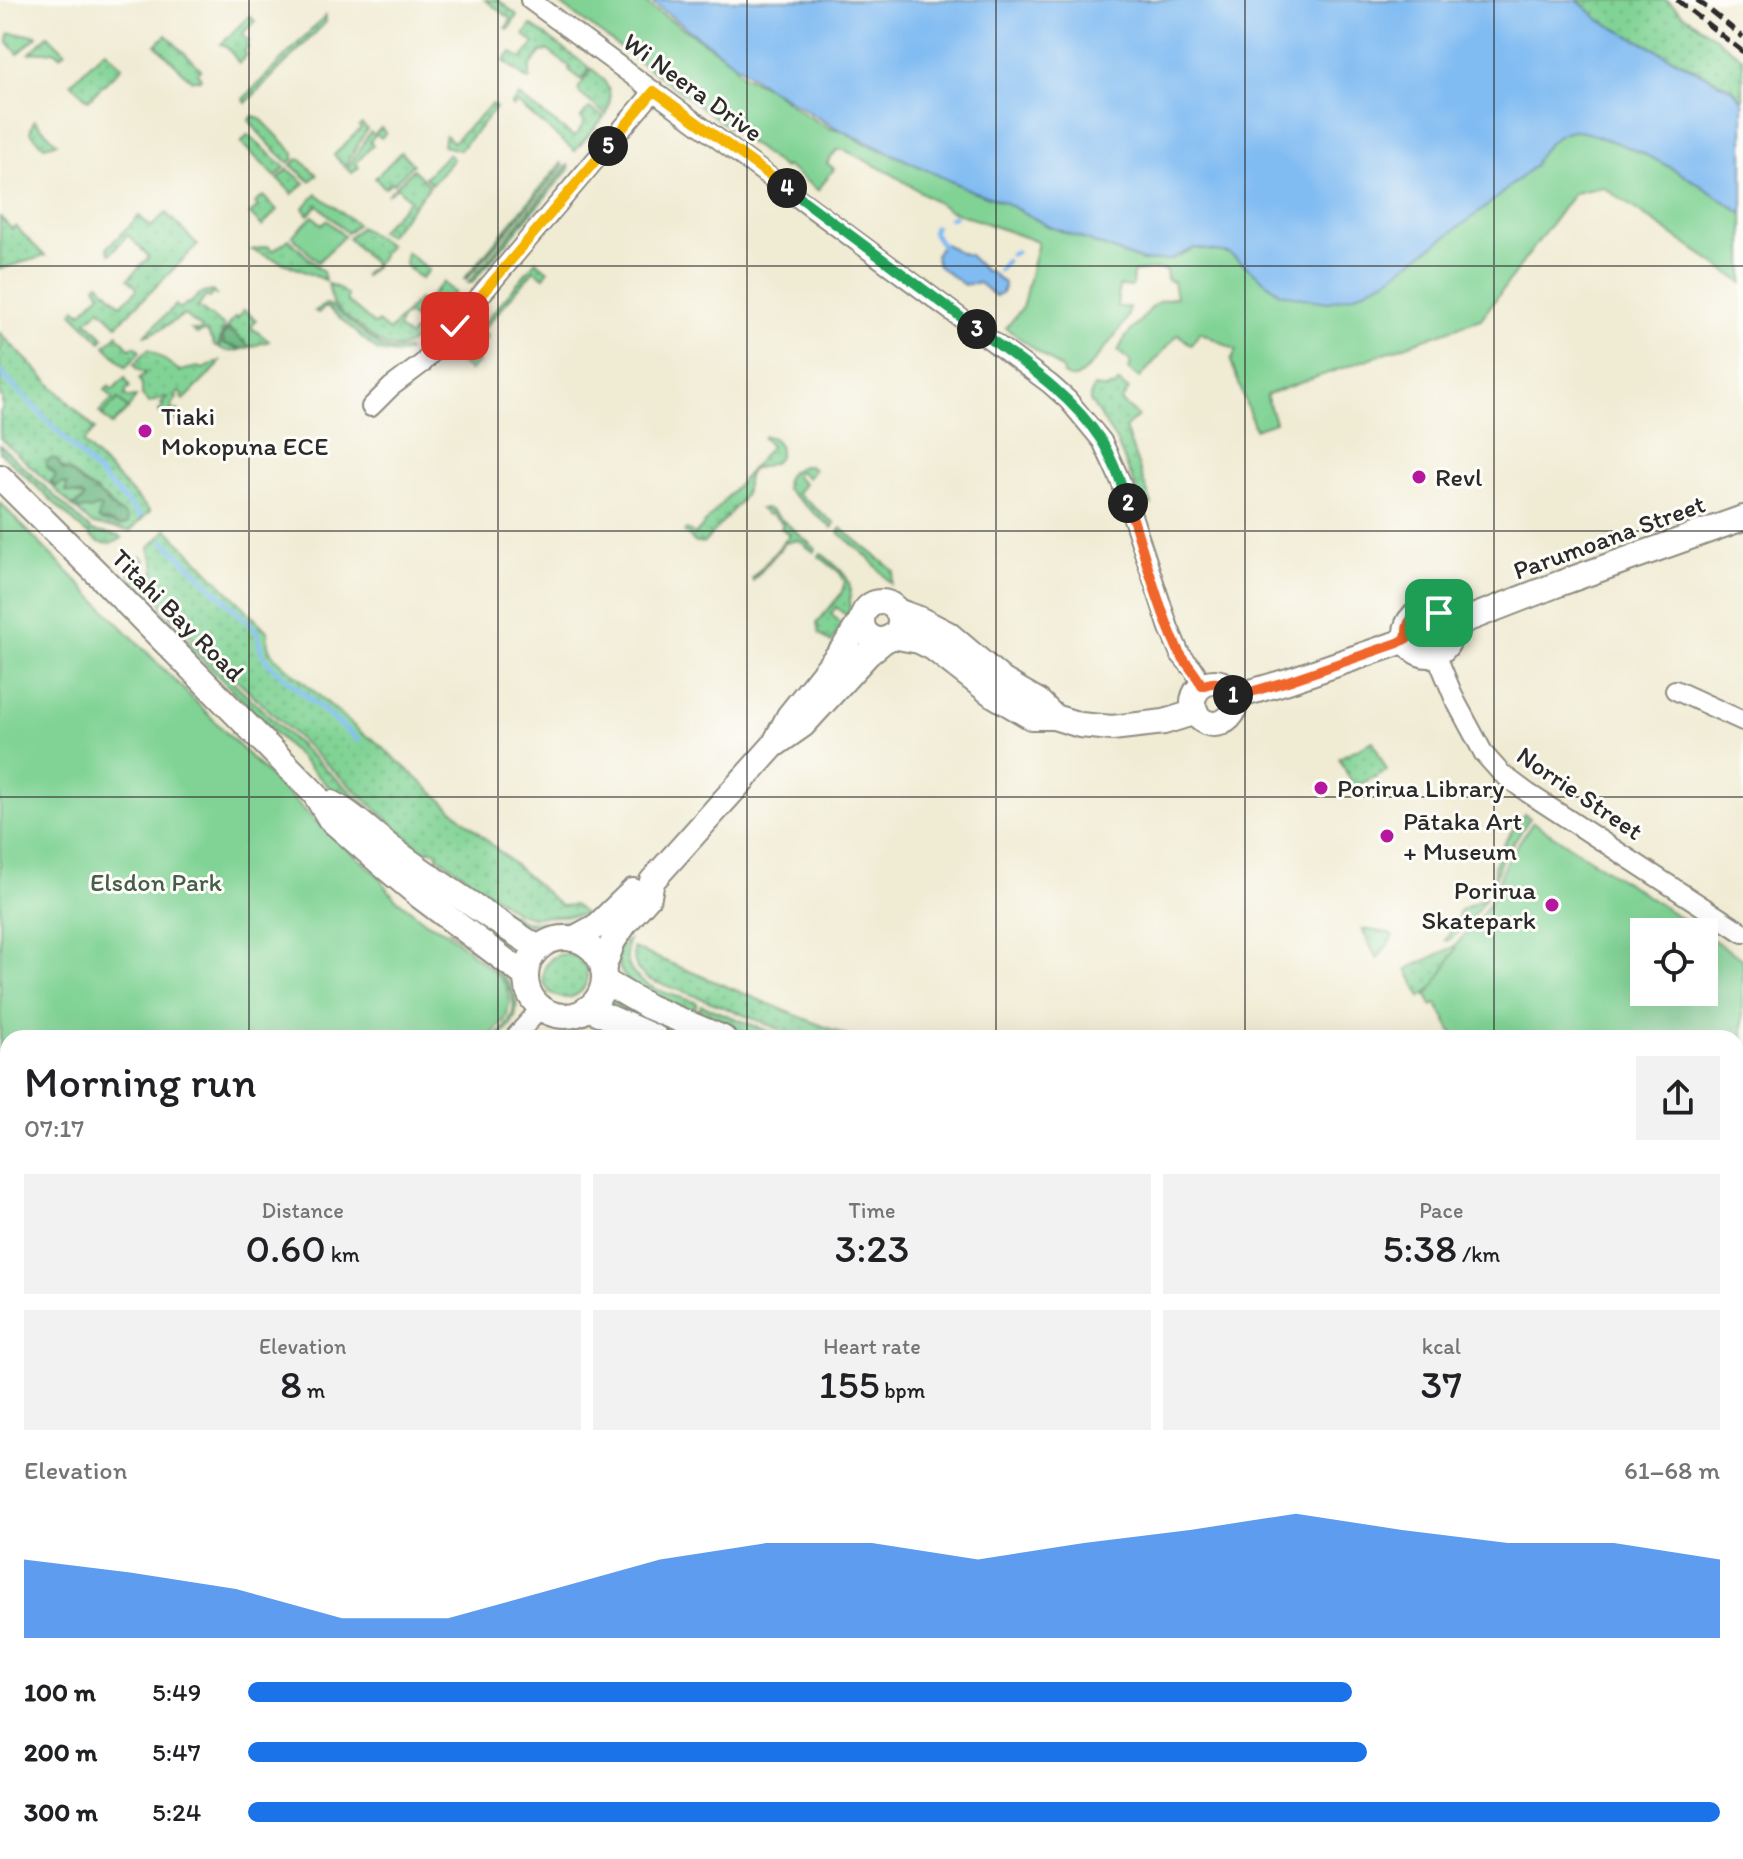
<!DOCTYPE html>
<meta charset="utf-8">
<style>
body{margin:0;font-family:Itim,sans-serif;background:#f2f2f2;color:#202124;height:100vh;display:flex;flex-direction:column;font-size:30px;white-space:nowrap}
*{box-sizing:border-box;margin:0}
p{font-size:26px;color:#757577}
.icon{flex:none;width:44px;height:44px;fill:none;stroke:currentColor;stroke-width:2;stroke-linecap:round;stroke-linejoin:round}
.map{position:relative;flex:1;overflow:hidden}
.panel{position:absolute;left:0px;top:1030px;width:1744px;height:830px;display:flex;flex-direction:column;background:#fff;border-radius:24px 24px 0 0;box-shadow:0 8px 32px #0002}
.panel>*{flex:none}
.fabs{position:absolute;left:1630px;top:918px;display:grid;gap:16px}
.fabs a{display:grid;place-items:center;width:88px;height:88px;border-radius:0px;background:#fff;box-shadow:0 8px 32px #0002;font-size:40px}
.pin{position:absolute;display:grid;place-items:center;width:68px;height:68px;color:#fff;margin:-34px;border-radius:16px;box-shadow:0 4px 12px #0006}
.km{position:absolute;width:40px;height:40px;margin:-20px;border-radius:50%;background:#222;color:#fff;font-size:22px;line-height:40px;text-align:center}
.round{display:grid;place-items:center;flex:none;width:84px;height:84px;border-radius:0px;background:#f2f2f2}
.headline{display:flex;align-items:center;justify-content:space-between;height:136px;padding:0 24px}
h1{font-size:44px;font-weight:600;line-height:60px}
.metrics{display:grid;grid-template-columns:repeat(3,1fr);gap:12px;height:136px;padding:8px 24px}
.metrics div{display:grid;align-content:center;border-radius:0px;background:#f2f2f2;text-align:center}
.metrics b{font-size:40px;font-weight:600}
.metrics small{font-size:22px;font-weight:400}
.metrics p{font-size:22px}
.chart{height:224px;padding:16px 24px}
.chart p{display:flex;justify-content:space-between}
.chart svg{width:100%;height:144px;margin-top:8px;fill:#1a73e8;opacity:.7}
ul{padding:0 24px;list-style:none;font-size:26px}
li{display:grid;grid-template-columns:128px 96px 1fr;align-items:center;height:60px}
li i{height:20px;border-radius:10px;background:#1a73e8}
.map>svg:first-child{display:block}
</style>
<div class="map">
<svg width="1743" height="1859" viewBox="0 0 1743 1859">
<defs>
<pattern id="grass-dots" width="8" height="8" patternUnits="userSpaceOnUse" patternTransform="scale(2)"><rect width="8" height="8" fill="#81d395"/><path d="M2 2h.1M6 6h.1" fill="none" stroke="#70b581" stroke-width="1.8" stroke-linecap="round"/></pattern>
<pattern id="forest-firs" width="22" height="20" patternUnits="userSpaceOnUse" patternTransform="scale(2)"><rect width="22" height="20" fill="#68b57e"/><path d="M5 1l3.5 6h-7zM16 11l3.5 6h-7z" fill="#569367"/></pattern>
</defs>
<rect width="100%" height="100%" fill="#fdfcf7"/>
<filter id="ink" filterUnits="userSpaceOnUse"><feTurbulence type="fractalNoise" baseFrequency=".0125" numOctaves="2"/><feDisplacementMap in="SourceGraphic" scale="16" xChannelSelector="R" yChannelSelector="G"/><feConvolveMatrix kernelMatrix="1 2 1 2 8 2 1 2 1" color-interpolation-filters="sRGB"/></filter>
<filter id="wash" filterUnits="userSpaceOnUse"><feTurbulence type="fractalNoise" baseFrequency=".006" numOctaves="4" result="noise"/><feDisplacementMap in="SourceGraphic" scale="32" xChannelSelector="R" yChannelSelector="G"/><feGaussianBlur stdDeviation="1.8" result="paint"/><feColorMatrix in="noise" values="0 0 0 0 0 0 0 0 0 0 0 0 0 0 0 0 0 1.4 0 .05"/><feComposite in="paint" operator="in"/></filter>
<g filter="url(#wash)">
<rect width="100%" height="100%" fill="#f0ebd3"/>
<!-- grass -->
<g fill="url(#grass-dots)" stroke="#567f60" stroke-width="2">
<path d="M485 0H498L517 15 509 29 506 28 511 19Z"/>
<path d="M1577 0H1667L1684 15 1743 58V101L1733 89 1601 21Z"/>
<path d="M326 15V22L246 103 243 99Z"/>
<path d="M249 16 255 21 242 34 249 41 246 44 248 47 244 51 247 55 239 63C233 56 229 46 221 44Z"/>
<path d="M531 25 590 68 582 80 569 70 570 67 547 50 545 52 542 51 530 67V79L528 80 504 61 511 52 522 59 534 43 524 35Z"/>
<path d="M9 33 36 35 37 36 18 54 8 42Z"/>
<path d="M48 35 65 52 60 56 54 51 30 53Z"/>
<path d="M166 35 201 69 197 73 201 78 200 80H191L156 45Z"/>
<path d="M105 50 122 67 88 100 71 83Z"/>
<path d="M592 69C608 81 615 95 606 115L580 94 578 89Z"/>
<path d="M519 96 574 137 585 122 581 118 589 108 604 117 575 151 517 103 513 107 511 105Z"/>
<path d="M492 104 496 108 460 150 443 146 444 138 446 135 453 142Z"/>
<path d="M253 116 262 120 294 153V158L289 163C274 150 261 137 249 120Z"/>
<path d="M34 120 57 143 44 146 30 132Z"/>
<path d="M362 124 367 129 345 167 334 155 361 128 359 126Z"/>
<path d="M381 128 386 133 381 138 376 134 370 141 373 145 356 163 359 167 352 173 347 169 370 132 374 135Z"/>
<path d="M248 135 285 167 276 177 241 143Z"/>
<path d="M401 152 413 164 393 184 391 182 385 188 375 178Z"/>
<path d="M448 154 453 159 432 184 425 177Z"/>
<path d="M300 159 317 175 310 181 291 165 297 160Z"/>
<path d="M561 163 563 166 466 280 464 279Z"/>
<path d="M568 165 569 169 472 283H468Z"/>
<path d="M288 169 305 183 291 195 292 193 278 179Z"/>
<path d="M413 169 430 186 388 236 379 231 410 200 397 187 387 195Z"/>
<path d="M317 194 357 224 347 233 318 205 308 215 303 208Z"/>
<path d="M263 196 277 210 262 226 250 214 258 207 255 203Z"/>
<path d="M166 213 198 245 117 325 100 309 87 321 104 338 101 342 72 313 76 308 81 313 101 293 96 286 99 283 121 305 136 291 137 288 128 279 149 257 128 235 110 254 107 248 139 216 151 227Z"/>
<path d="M0 217 12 229 15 226 45 256 0 269Z"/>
<path d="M360 227 389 245 375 266 365 276 364 275 374 264 348 238Z"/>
<path d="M289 239 323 272 325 280 252 250 268 246 273 251Z"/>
<path d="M406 252 429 270 421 279 405 265Z"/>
<path d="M536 261 548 271 544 277 534 270 482 331 488 337 483 342 474 335Z"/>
<path d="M443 282 455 293 440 311 427 300Z"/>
<path d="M328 284 338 288 347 295V301L375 325 378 322 389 331 419 299 426 305 414 319 409 315 404 316 399 322 400 324 398 328 409 337 418 327 423 331C399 359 384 348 361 328 352 321 337 312 333 303 330 297 330 290 328 284Z"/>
<path d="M212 291 217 296 213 293 209 298 206 296 198 307 224 326 218 347H215L208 333 205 331 197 334 192 330 199 331 202 328 184 315C174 320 155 335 145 335L176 305 180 309 187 303 189 304 200 294Z"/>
<path d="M326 304 331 306 381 347 391 351 407 349 408 352 395 354 378 351 328 308H324L318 313 315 311Z"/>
<path d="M244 310 256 320 251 327 269 341 250 347 229 330 231 347 242 349C234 352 228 353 220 348L222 335 235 317 237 319Z"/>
<path d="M0 333 95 429 83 443 150 511 130 531 92 524 77 510 102 507V522C115 521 116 530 128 523L107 500 59 465 48 468 55 474V478L51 481 52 486 0 438V412L2 409V398L0 395V348L3 345 0 341Z"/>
<path d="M118 334V336L130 349 134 346 138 348 140 352 126 367 105 346Z"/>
<path d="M149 349 180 371 198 367 203 369 220 361 218 366 184 400 181 398 183 395 179 392 176 395 177 398 171 406 173 408 170 413 173 414 177 410 186 419 184 420 182 418 177 421 171 416 167 419 159 411 163 407 161 404 167 398 166 397 149 403 142 395V385L139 379 145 373 137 369 134 364Z"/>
<path d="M462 349 478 362 470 371 454 358Z"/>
<path d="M125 377 130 387 126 390 125 394 128 398 136 397 128 409 118 399 102 415 99 412 113 398 105 390 109 386 112 390Z"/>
<path d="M1119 382 1129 390 1121 401 1138 416 1125 428 1152 505H1143L1116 440 1090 401V396L1094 387 1108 389 1111 386 1114 388Z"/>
<path d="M765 436C778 437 786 452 774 462 767 467 758 465 751 471 745 478 748 487 744 495 737 508 714 530 704 543H696L684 532 687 529 695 535 771 446 763 438Z"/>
<path d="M0 445 92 531 119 536 122 538C111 546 101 546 90 536V533H86L0 452Z"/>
<path d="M802 466H809L814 470 808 478 799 471 795 476 804 484 797 493 835 524 832 528 786 489C783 477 792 470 802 466Z"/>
<path d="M62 483 68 484 71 492 84 497 83 500 72 506 54 488Z"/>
<path d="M765 508 772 511 816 549 814 552 798 540 785 543 753 581 752 579 790 535 781 528 783 524 770 513 768 515 760 509Z"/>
<path d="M841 528 894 571 891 584 870 559 838 532Z"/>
<path d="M167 529 268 632C267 642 267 648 274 656L364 735 373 739 561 906 574 905 586 915 531 917 516 912 437 856 438 853 430 849 428 852 419 847 369 803 314 753 166 612 162 606 154 583V562L149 548Z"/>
<path d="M821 553C849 577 855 578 848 617L836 607 831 614 842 624 831 643 819 633 817 623 841 594 845 582 840 573 819 556Z"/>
<path d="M141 556 145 560 148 585 157 609 300 746 395 832 393 836 343 801 132 590C126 576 131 566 141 556Z"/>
<path d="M1373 741 1387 771 1354 787 1339 758Z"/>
<path d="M1524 814 1530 818 1501 860 1495 879C1488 858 1513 831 1524 814Z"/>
<path d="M434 860 449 869 508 913 524 921 547 922 587 920 575 925 536 926 521 923 455 882Z"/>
<path d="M1487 897C1475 912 1464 931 1447 941L1445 940 1456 923 1460 910Z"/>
<path d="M448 929C472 948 522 977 516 1012 515 1023 506 1030 500 1038H495C502 1030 511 1022 513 1012 520 980 469 948 448 929Z"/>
<path d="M1362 929 1389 933 1393 937 1377 959Z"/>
<path d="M628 940C617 986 665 991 697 1003L693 1012C670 1004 618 989 618 959 618 955 619 951 620 946Z"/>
<path d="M1455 946V951C1446 966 1437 988 1421 997L1407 969Z"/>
<path d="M633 948 852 1038H802L688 993 655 982 646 978 637 969 633 956Z"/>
<circle cx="565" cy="976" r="22"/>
<path d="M612 998 684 1032V1038H678L606 1006Z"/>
<path d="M701 1005 785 1038H748L697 1015Z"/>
<path d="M1736 1493 1743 1495V1635L1736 1633Z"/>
<path d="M1230 1852H1351V1859H1229Z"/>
<path d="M1400 1852H1545L1543 1859H1402Z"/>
</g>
<!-- forest -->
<g fill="url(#forest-firs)" stroke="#4a7054" stroke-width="2">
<path d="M229 329 250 347 242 349 224 344 223 337 225 331Z"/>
<path d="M53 458 57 460 63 470 70 471 83 484 95 490 112 507 126 516 128 523C120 528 119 525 111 522 106 520 103 523 98 519L101 507 98 506 91 510 85 509 77 510 72 506 83 500 84 497 82 495 66 492 67 484 62 483 54 488 51 481 55 478V474L46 465 47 461Z"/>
</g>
<!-- park -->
<g fill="#81d395" stroke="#567f60" stroke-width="2">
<path d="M555 0H641L730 60 742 75 769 88 806 115 829 128 845 132 862 142 909 161 972 191 1004 202 1048 226 1142 261 1170 260 1194 248 1229 253 1280 293 1328 302 1354 295 1386 280 1536 158C1546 146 1559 130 1576 131 1586 131 1597 136 1606 139 1656 155 1700 184 1743 214V283L1603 187 1574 193 1481 319 1266 395 1275 422 1255 429 1231 361 1236 350 1200 332 1191 345 1178 334 1140 378 1129 370 1131 362 1118 351 1125 338 1154 305 1160 301 1176 297 1173 282 1167 280 1166 270 1158 269 1133 272 1132 287 1119 286 1117 307H1129C1128 314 1129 314 1126 320 1119 331 1086 375 1075 378 1069 379 1068 377 1063 375V370L1006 328 1022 308 1038 242 949 210 892 174 845 150H837L827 163 834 169 818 190 786 166 784 168Z"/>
<path d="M313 216 322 225 327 220 344 236 318 262 292 236Z"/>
<path d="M118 399 128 409 112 425 102 415Z"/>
<path d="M0 503 251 758 321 826 377 874 394 897 427 923 445 931 494 972 506 985 510 1001 506 1018 489 1038H8V1397L0 1393Z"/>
<path d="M1533 822 1702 932H1644V992H1704V934L1743 959V1200L1736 1211V1038H1455L1437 1004 1432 1006 1427 995 1438 980 1455 951V946L1478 920 1494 896 1506 861Z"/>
<path d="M133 1852H202L197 1859H146Z"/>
</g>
<!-- water -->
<g fill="#80bbf2" stroke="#56738e" stroke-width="2">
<path d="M649 0H1577L1601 21 1733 90 1743 101V214C1699 183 1654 154 1603 138 1594 135 1582 130 1573 131 1556 133 1538 151 1534 166L1481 211 1386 280 1354 295 1328 302 1302 298 1280 293 1229 253 1194 248 1170 260 1143 261 1048 226 1004 202 972 191 830 125 758 81Z"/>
<path d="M944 244C952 247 962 255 969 255L985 271H989L1004 283C1004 291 1003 293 995 296L979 283 964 285 938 266 935 255 940 247Z"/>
</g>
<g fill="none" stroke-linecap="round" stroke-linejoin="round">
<!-- stream -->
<g stroke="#80bbf2" stroke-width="5">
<path d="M950 218 954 216"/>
<path d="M935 227 933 232 942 245"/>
<path d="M1011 254 1016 252"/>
<path d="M999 270 1006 261"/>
<path d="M0 372 140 516"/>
<path d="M164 541 257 631 261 650 269 664 358 740"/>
</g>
</g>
</g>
<g filter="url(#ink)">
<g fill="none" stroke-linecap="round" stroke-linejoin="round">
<defs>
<g id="minor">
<path d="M530 0 1050 384 1068 400 1102 441 1121 482 1169 628 1180 654 1195 671 1202 686"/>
<path d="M371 407 391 387 423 363 654 91"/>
<path d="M1436 654 1455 700 1484 754 1501 773 1528 793 1743 933"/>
<path d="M1675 690 1743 721"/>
<path d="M514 1038 541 1008"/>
<path d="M1736 1256 1743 1245"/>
<path d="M0 1509 8 1504"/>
<path d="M1736 1647 1743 1649"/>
<path d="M0 1661 8 1676"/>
<path d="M810 1852 826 1859"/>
<path d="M4 1859 8 1852"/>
<path d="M489 1859 493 1852"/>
<path d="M1555 1859 1557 1852"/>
<path d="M1577 1859 1578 1852"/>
</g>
<g id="major">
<path d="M0 477 101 577 315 794 330 819 385 867 421 897 526 976"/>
<circle cx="881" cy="621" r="19"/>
<circle cx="1428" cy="633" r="22"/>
<path d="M897 611 919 619 948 634 1002 680 1038 701 1054 717"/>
<path d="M1450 626 1561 583 1743 518"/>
<path d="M892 636 919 641 933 648 992 694 1031 717H1054L1080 725 1112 728 1164 722 1196 712"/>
<circle cx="1214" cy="703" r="21"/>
<path d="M1234 697 1288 681 1398 643 1407 638"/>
<path d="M776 741 789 716 845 646 862 619"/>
<path d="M331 803C355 815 373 835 395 851 441 885 490 917 538 948"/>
<circle cx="565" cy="977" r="39"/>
<path d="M573 939 597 926 633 891"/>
<path d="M603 969 613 941 626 922 649 896 652 881 773 746 803 725 868 654 886 639"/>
<path d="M604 981 649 1007 723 1038"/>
<path d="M588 1008 656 1038"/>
<path d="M1736 1446 1743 1449"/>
<path d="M1736 1471 1743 1474"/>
<path d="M1077 1859 1078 1852"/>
</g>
</defs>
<!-- minor casing -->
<use href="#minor" stroke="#8e8b7f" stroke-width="22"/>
<!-- major casing -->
<use href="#major" stroke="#8e8b7f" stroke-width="28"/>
<!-- minor -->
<use href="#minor" stroke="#fff" stroke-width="18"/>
<!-- major -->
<use href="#major" stroke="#fff" stroke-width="24"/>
<!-- rail -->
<g stroke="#2b2b2b" stroke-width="5" stroke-dasharray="12 6" stroke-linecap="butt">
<path d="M1677 0 1743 52"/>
<path d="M1697 0 1743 37"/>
</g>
</g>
</g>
<g fill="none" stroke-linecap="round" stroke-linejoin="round" filter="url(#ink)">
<defs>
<path id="split-1" d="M1233 695 1234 697 1288 681 1398 643 1407 638C1405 617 1420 606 1439 613"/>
<path id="split-2" d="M1128 503C1144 552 1157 604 1178 650 1185 663 1196 673 1202 686 1215 680 1227 682 1233 695"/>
<path id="split-3" d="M977 329C1021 362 1070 393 1101 440 1113 459 1121 482 1128 503"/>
<path id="split-4" d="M787 188 977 329"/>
<path id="split-5" d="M608 146 654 91 787 188"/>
<path id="split-6" d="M455 326 608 146"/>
</defs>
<!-- split-1 casing -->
<use href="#split-1" stroke="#fff" stroke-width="16"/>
<!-- split-2 casing -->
<use href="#split-2" stroke="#fff" stroke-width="16"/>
<!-- split-3 casing -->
<use href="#split-3" stroke="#fff" stroke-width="16"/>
<!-- split-4 casing -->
<use href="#split-4" stroke="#fff" stroke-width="16"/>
<!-- split-5 casing -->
<use href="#split-5" stroke="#fff" stroke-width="16"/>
<!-- split-6 casing -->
<use href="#split-6" stroke="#fff" stroke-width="16"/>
<!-- split-1 -->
<use href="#split-1" stroke="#f0652b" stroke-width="10"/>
<!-- split-2 -->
<use href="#split-2" stroke="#f0652b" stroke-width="10"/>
<!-- split-3 -->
<use href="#split-3" stroke="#22a559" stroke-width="10"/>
<!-- split-4 -->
<use href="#split-4" stroke="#22a559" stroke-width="10"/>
<!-- split-5 -->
<use href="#split-5" stroke="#f5b400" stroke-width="10"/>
<!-- split-6 -->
<use href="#split-6" stroke="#f5b400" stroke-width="10"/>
</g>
<!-- grid -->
<path fill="none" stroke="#2b2b2b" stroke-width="2" stroke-opacity="0.55" d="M249 0V1038M498 0V1038M747 0V1038M996 0V1038M1245 0V1038M1494 0V1038M0 266H1743M0 531H1743M0 797H1743M0 1062H8M1736 1062H1743M0 1328H8M1736 1328H1743M0 1593H8M1736 1593H1743M249 1852V1859M498 1852V1859M747 1852V1859M996 1852V1859M1245 1852V1859M1494 1852V1859"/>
<!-- markers -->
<g fill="#b5179e" stroke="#fdfcf7" stroke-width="3">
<circle cx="145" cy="431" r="8"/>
<circle cx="1419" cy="477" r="8"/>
<circle cx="1321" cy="788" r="8"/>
<circle cx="1387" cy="836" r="8"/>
<circle cx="1552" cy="905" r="8"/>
</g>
<g text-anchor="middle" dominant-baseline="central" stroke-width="6" stroke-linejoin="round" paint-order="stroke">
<!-- street labels -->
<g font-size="26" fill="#2b2b2b" stroke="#fdfcf7">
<text transform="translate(693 87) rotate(36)">Wi Neera Drive</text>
<text transform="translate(1609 537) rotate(-20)">Parumoana Street</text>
<text transform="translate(178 615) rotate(45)">Titahi Bay Road</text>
<text transform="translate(1580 793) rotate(34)">Norrie Street</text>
</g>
<!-- poi labels -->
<g font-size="26" fill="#2b2b2b" stroke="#fdfcf7" text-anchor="start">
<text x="161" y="416">Tiaki<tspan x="161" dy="30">Mokopuna ECE</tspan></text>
<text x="1435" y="477">Revl</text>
<text x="1337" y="788">Porirua Library</text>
<text x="1403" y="821">Pātaka Art<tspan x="1403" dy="30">+ Museum</tspan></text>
<text x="1536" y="890" text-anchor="end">Porirua<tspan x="1536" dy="30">Skatepark</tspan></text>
</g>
<!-- park labels -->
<g font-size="26" fill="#455d4b" stroke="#fdfcf7">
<text x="156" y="882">Elsdon Park</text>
</g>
</g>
</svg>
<div class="fabs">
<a><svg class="icon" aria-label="locate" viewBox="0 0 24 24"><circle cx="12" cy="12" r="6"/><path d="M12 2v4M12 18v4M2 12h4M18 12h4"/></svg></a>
</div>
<div class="pin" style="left:1439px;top:613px;background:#1e9e55"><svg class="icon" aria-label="arrive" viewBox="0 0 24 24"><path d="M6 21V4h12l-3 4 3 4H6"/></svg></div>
<div class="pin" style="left:455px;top:326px;background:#d93025"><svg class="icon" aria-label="check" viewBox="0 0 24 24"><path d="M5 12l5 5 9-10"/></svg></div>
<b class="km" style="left:1233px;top:695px">1</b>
<b class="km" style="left:1128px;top:503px">2</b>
<b class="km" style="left:977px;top:329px">3</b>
<b class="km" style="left:787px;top:188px">4</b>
<b class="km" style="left:608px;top:146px">5</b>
<section class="panel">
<div class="headline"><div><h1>Morning run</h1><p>07:17</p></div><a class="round"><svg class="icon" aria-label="share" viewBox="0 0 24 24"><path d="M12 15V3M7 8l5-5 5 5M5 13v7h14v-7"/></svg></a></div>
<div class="metrics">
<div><p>Distance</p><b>0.60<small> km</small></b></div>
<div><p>Time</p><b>3:23</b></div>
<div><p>Pace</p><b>5:38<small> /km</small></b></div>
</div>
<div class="metrics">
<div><p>Elevation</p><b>8<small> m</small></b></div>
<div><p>Heart rate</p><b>155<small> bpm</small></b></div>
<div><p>kcal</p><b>37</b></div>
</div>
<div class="chart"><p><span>Elevation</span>61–68 m</p>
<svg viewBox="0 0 160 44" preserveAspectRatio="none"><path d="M0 44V20L10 24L20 29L30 38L40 38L50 29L60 20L70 15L80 15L90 20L100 15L110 11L120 6L130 11L140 15L150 15L160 20V44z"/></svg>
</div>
<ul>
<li><b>100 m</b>5:49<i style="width:75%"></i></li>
<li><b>200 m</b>5:47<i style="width:76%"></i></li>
<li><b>300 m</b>5:24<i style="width:100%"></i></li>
</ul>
</section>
</div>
